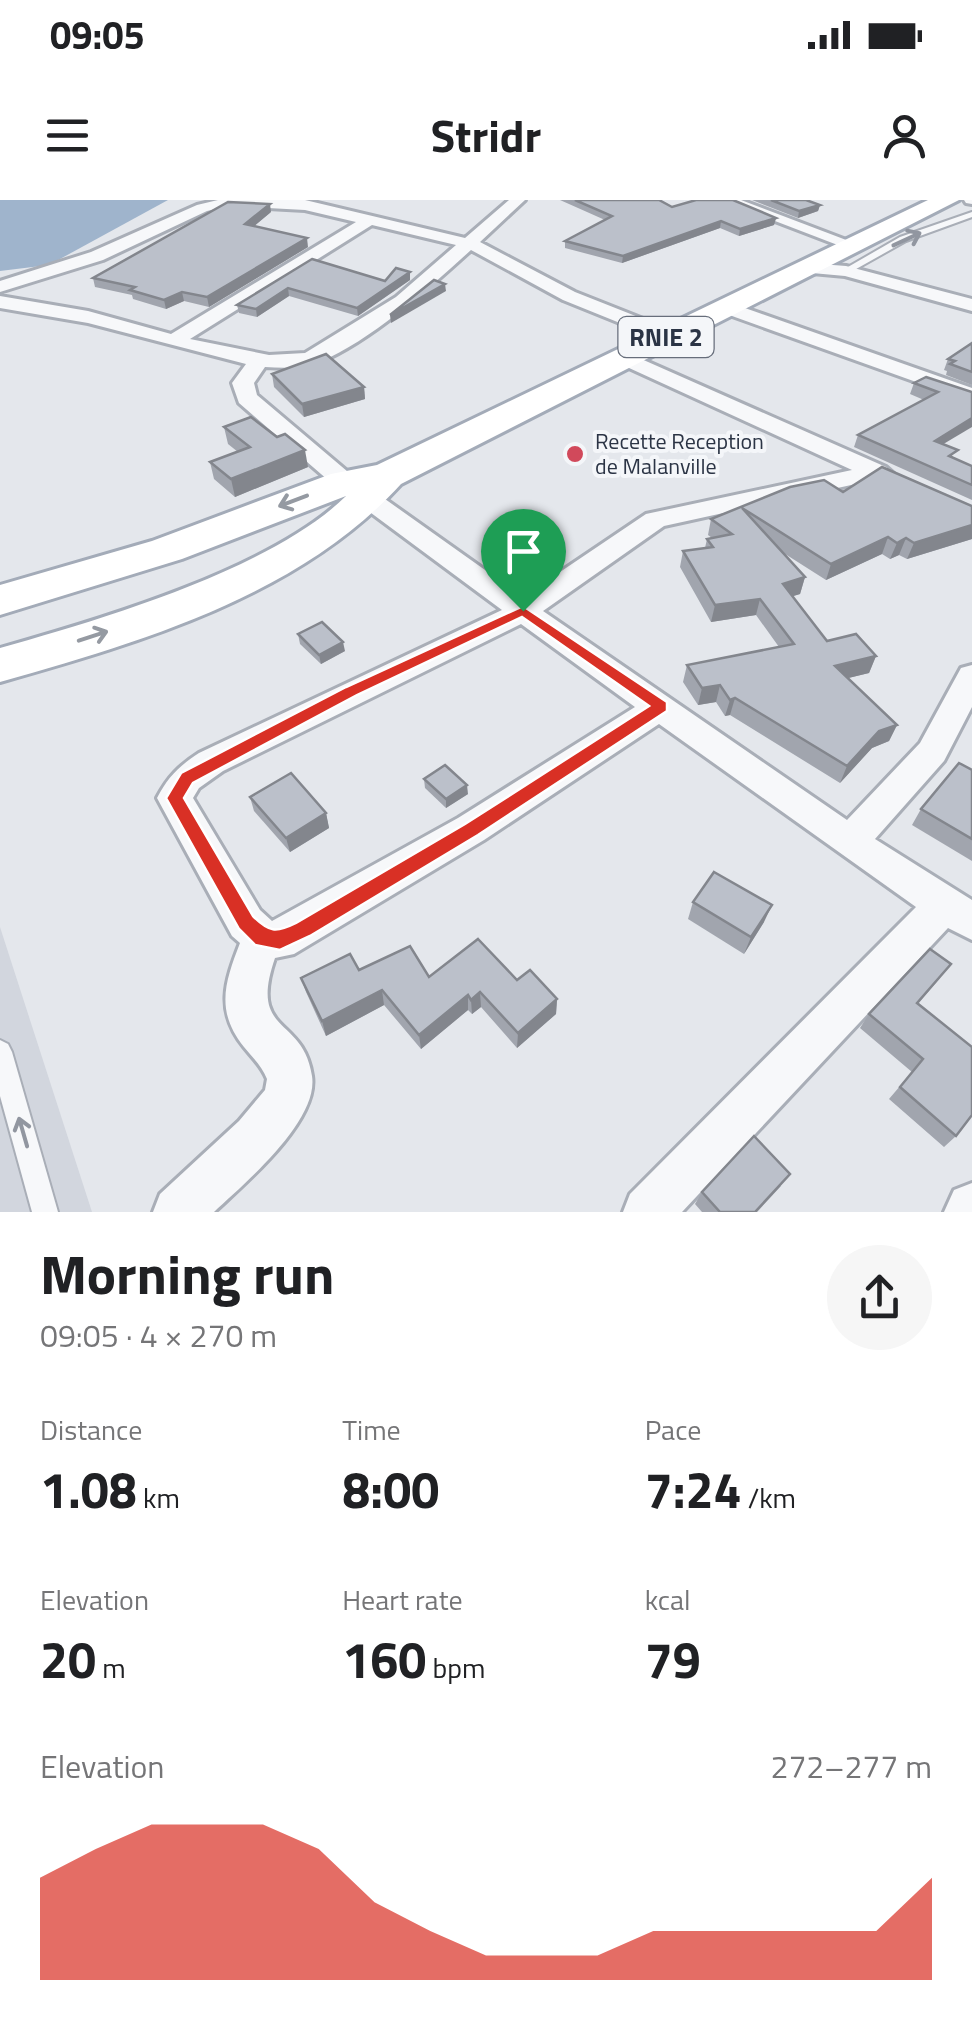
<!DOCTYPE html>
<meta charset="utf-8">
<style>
body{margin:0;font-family:"Titillium Web",sans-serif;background:#f6f6f6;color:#202124;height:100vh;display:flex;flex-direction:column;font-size:38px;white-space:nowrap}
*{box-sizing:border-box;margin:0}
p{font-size:32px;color:#757577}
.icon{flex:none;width:55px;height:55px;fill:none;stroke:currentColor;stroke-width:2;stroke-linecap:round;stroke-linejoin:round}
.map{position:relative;height:1012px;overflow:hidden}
.side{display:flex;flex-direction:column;background:#fff;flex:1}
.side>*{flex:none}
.pin{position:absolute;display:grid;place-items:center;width:85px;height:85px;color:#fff;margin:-102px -42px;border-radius:50% 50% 50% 0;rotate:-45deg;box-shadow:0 0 10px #0007}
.pin .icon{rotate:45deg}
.round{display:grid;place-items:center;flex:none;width:105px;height:105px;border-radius:52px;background:#f6f6f6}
.overview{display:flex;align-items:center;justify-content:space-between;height:170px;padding:0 40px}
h1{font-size:55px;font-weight:700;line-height:75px}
.figures{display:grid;grid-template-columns:repeat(3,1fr);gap:15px;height:170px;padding:10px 40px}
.figures div{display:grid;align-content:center}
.figures b{font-size:50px;font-weight:700}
.figures small{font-size:28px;font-weight:400}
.figures p{font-size:28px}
.chart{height:280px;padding:20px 40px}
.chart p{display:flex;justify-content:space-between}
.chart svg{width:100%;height:180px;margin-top:10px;fill:#d93025;opacity:.7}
.status{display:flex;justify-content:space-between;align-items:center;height:70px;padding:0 50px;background:#fff;direction:ltr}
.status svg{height:28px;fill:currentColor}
header{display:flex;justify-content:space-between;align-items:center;height:130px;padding:0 40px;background:#fff;font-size:45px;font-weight:700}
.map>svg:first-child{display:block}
</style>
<div class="status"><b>09:05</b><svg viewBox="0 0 49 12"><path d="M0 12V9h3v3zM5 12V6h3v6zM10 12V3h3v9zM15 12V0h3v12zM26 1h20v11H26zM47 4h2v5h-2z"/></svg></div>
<header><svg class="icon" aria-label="menu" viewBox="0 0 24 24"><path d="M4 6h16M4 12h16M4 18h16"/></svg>Stridr<svg class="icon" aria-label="person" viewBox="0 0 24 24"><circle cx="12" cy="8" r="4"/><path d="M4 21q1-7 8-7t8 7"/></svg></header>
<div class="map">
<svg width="972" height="1012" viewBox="0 0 972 1012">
<rect width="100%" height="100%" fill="#e4e7ec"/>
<!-- built -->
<path fill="#d2d6de" d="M0 727 92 1012H0Z"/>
<!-- water -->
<path fill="#9fb4cc" d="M0 0H168L49 65 0 71Z"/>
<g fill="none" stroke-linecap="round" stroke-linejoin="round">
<defs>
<g id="lane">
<path d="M972 12V17L906 41 849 73 841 71 900 37Z"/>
<path d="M0 840 8 844 12 852 58 1012H32L0 896Z"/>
</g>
<g id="street">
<path d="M218 0H305L465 38 509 0H525L480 42 575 92 676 132V140H662L563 100 471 50C428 89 373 139 320 162 303 169 283 168 265 167L254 183 257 195 354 277 523 397 646 314 852 270 616 162V154H630L886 267 895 275 883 282 874 280 664 326 543 411 847 620 920 543 961 468 972 465V507L944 561 875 639 972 700V740L948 728 682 1012H623L630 994 916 707 659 524 484 640 294 754 275 758C248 836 303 815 312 876 319 921 244 984 214 1012H153L160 994 239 921 265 890 267 879C262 866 252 857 244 847 215 811 225 782 240 743L232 736 157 598C168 577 179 566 199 553L502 410 336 287 239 203 232 183 246 164 88 123 0 108V96L88 111 171 134 356 22 305 10 229 6 207 11 103 60 0 92V81L91 52 197 5ZM372 25 456 45 396 97 305 153 269 155 190 139ZM521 424 635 507 458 618 272 721 260 710 193 598 199 588 223 571Z"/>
<path d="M720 0H741L862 46 848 49Z"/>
<path d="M964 0H972V4L966 3Z"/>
<path d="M807 63 846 66 972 99V111L845 76 801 72 798 68Z"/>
<path d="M728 102 972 188V202L721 112V104Z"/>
<path d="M972 983V1012H944L954 990Z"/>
</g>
<path id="primary" d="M928 0H959L401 284C299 396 141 442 0 482V448C100 420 272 369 346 296L182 359 0 415V385L152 341 331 274 377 265Z"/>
</defs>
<!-- lane casing -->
<use href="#lane" stroke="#a9aeb7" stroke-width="4"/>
<!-- street casing -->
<use href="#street" stroke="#a9aeb7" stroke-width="6"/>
<!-- primary casing -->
<use href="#primary" stroke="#a3abb8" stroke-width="6"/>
<!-- lane -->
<use href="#lane" fill="#f7f8fa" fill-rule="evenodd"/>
<!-- street -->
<use href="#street" fill="#f7f8fa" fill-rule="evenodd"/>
<!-- primary -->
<use href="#primary" fill="#fff" fill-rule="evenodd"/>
</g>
<!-- wall -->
<g fill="#a1a5ae">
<path d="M560 0H659L672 7 776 18 774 25 739 36 720 28 622 63 565 48V41L605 20Z"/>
<path d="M752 0H806L820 5 818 11 798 18Z"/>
<path d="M271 12 254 26 308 47 209 107 184 101 166 109 133 99 132 95 95 87 93 78Z"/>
<path d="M312 59 385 81 410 80 358 116 289 96 257 117 239 113 237 105Z"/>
<path d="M972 143V185L946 175 947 171 944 170 948 159Z"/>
<path d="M272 174 364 187 365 199 304 217 274 187Z"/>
<path d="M914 183 972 192 943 244 954 258 972 266V300L854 247 858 235 924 200 910 194Z"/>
<path d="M224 227 308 267 235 297 214 279 210 262 238 252 228 244Z"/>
<path d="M790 287 972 306V339L907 359 899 355 890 359 882 354 826 380 782 352 805 377 800 394 792 396 827 441 876 456 869 473 848 478 897 525 889 541 872 548 840 583 730 515 725 516 716 502 698 505 683 482 687 465 779 447 756 415 711 422 680 367 683 351 705 348 707 339 712 338 708 335 711 319Z"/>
<path d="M298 434 345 451 321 464 300 444Z"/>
<path d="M972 570V661L912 625 921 609Z"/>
<path d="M424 579 468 594 446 608 425 588Z"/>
<path d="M250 597 326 613 329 628 290 652 254 611Z"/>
<path d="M693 702 764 722 744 754 688 719Z"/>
<path d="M359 770 429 777 517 780 557 799 556 814 517 848 481 807 472 814 468 810 421 849 384 805 326 836 306 792 301 778Z"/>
<path d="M940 778 918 804 956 936 944 947 889 899 912 872 860 828 869 814Z"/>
<path d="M781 986 757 1012H702L695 1004 702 992Z"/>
</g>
<!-- shaded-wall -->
<g fill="#83868d">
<path d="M270 4 271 12 247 32 245 24Z"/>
<path d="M820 5 818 11 798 18 799 11Z"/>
<path d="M776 18 774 25 739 36 740 29Z"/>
<path d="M721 21 720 28 622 63 623 56Z"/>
<path d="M307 38 308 47 209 107 207 97Z"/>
<path d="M410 72V80L358 116 357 108Z"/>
<path d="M445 84 446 91 391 123 390 115Z"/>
<path d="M288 88 289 96 257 117 256 109Z"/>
<path d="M182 92 184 101 166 109 164 100Z"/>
<path d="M364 187 365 199 304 217 302 204Z"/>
<path d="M972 218V227L930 252 935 241Z"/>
<path d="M305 250 308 267 235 297 231 279Z"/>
<path d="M972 325V339L907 359 914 343Z"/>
<path d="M888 337 882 354 826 380 831 364Z"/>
<path d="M906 338 899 355 890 359 897 343Z"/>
<path d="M805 377 800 394 778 401 783 384Z"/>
<path d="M760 399 756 415 711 422 715 405Z"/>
<path d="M343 442 345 451 321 464 319 455Z"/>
<path d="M876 456 869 473 828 483 835 466Z"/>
<path d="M720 485 716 502 698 505 702 488Z"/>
<path d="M735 498 730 515 725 516 730 500Z"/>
<path d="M897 525 889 541 872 548 840 583 847 566 879 531Z"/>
<path d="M467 585 468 594 446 608V599Z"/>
<path d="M326 613 329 628 290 652 286 638Z"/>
<path d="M772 705 764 722 744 754 751 737Z"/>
<path d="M382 790 384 805 326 836 322 821Z"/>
<path d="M480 792 481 807 472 814 471 800Z"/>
<path d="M468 795V810L421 849 419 835Z"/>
<path d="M557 799 556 814 517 848 518 833Z"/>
</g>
<!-- building -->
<g fill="#bbc0ca" stroke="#83868d" stroke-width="2.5">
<path d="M575 0H659L672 7 696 0H733L776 18 740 29 721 21 623 56 565 41 612 16Z"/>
<path d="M771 0H806L820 5 799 11Z"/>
<path d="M228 2 270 4 245 24 307 38 207 97 182 92 164 100 130 90 135 87 93 78Z"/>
<path d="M312 59 385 81 396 68 410 72 357 108 288 88 256 109 237 105Z"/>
<path d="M434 80 445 84 390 115Z"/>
<path d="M972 143V172L950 164 955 161 948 159Z"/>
<path d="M326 154 364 187 302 204 272 174Z"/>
<path d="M926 177 972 192V218L935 241 958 250 949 256 972 266V285L858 235 938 192 914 183Z"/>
<path d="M251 217 277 237 285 234 305 250 231 279 210 262 250 247 224 227Z"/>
<path d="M882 267 972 306V325L914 343 906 338 897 343 888 337 831 364 742 308 805 377 783 384 827 441 856 434 876 456 835 466 897 525 879 531 847 566 735 498 730 500 720 485 702 488 687 465 794 444 760 399 715 405 683 351 713 347 707 339 732 334 711 319 790 287 824 280 843 292Z"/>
<path d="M322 422 343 442 319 455 298 434Z"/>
<path d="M959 563 972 570V639L921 609Z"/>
<path d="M445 565 467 585 446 599 424 579Z"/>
<path d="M291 573 326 613 286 638 250 597Z"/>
<path d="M714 672 772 705 751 737 693 702Z"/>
<path d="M478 739 517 780 530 770 557 799 518 833 480 792 471 800 468 795 419 835 382 790 322 821 301 778 350 754 359 770 410 746 429 777Z"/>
<path d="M930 749 951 764 917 803 972 847V915L956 936 900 887 923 859 869 814Z"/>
<path d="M754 936 790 974 755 1012H720L702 992Z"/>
</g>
<!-- one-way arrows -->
<defs><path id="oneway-shaft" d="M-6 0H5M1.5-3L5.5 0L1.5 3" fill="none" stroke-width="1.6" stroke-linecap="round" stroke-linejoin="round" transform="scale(2.5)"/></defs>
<g stroke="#9196a0">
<use href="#oneway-shaft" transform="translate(907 39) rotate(-25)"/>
<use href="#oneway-shaft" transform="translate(23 932) rotate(-106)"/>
</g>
<g stroke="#959aa2">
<use href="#oneway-shaft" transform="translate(293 301) rotate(159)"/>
<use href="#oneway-shaft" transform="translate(93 436) rotate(-18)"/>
</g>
<!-- route -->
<path fill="#d93025" stroke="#fff" stroke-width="2.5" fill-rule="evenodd" d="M523 406 667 502V511L478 635 310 736 280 750 255 745 239 729 166 598 181 573 346 487ZM522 417 649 506 465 624 296 723C276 733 269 732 253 716L184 598 193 583 357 495Z"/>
<!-- markers -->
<circle fill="#d1495b" stroke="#f4f6f9" stroke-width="4" cx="575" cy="254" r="10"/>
<g text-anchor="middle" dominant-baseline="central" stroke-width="8" stroke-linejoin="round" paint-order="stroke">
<!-- far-poi labels -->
<g font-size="22" fill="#2b3445" stroke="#f4f6f9" text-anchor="start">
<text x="595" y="241">Recette Reception<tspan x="595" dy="25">de Malanville</tspan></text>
</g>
<!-- shield labels -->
<rect fill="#f4f6f9" stroke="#676e7b" stroke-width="2.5" x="618.5" y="117" width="95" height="40" rx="8"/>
<g font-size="25" font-weight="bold" fill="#2b3445">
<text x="666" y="137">RNIE 2</text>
</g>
</g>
</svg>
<div class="pin" style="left:523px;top:411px;background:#1e9e55"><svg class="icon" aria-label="arrive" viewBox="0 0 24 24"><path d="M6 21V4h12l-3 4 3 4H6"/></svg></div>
</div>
<section class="side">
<div class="overview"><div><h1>Morning run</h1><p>09:05 · 4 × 270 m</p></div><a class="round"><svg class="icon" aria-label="share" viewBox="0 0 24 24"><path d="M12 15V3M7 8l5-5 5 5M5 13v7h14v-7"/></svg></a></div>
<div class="figures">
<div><p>Distance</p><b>1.08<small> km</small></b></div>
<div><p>Time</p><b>8:00</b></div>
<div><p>Pace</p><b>7:24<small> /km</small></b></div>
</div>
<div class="figures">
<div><p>Elevation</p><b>20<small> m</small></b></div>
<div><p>Heart rate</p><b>160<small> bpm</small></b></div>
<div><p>kcal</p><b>79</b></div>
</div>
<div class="chart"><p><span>Elevation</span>272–277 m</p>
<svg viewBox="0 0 160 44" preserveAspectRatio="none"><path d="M0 44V19L10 12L20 6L30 6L40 6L50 12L60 25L70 32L80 38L90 38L100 38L110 32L120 32L130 32L140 32L150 32L160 19V44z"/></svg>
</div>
</section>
